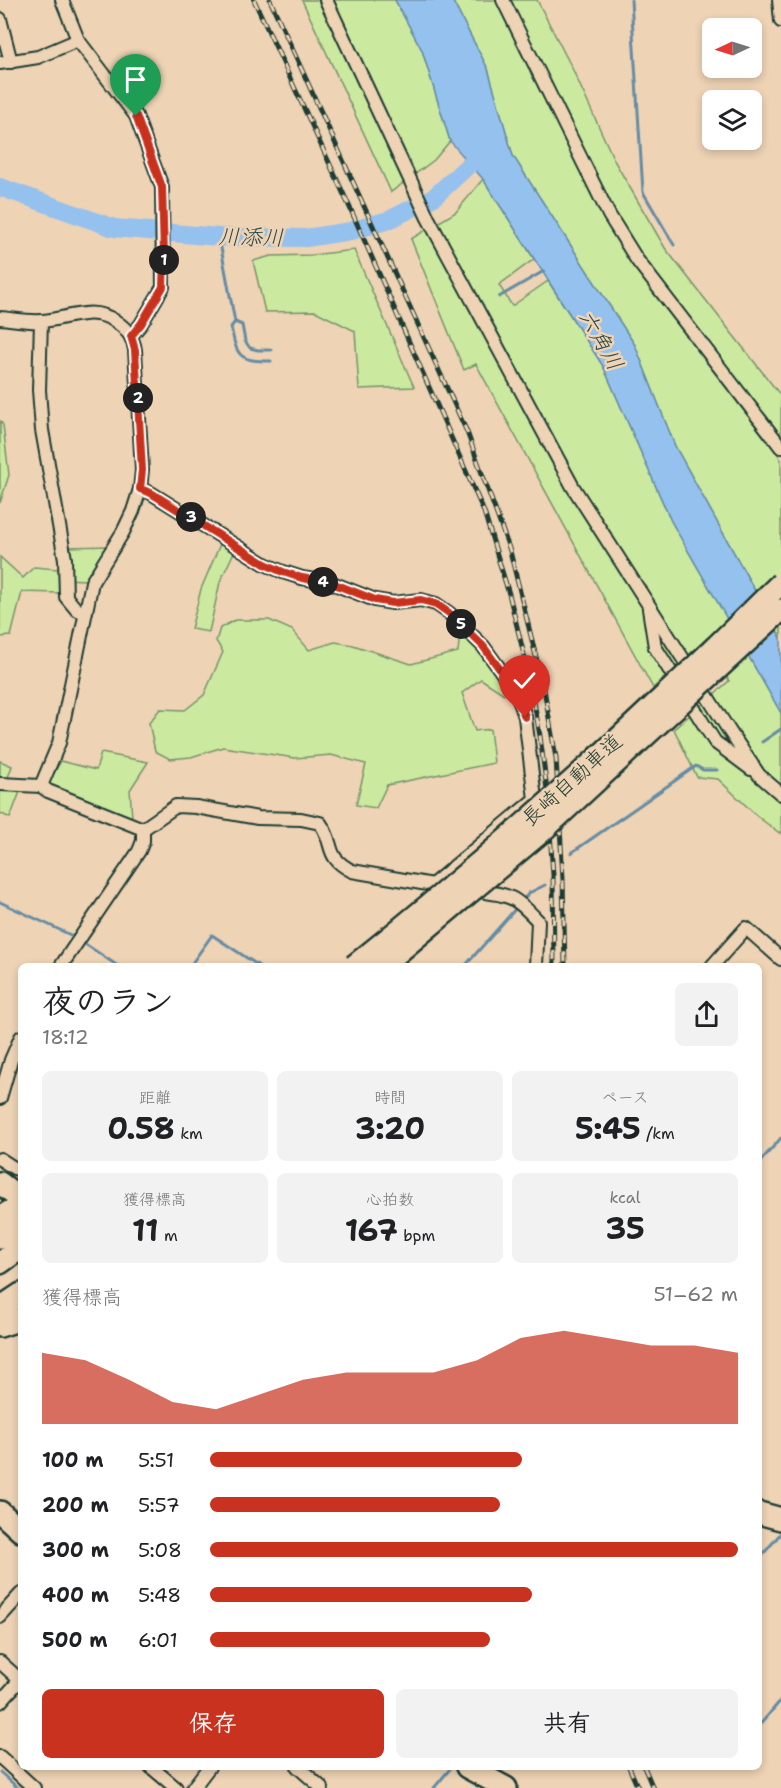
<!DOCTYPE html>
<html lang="ja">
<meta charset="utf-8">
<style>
body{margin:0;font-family:"Shantell Sans","Klee One",sans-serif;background:#f2f2f2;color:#202124;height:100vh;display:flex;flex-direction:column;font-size:22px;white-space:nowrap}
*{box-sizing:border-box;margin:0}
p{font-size:20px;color:#757577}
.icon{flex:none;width:33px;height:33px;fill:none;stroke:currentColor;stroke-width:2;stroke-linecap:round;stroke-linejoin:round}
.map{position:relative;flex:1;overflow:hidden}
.side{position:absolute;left:18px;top:963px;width:744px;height:807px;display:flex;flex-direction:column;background:#fff;border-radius:9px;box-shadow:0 3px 9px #0003}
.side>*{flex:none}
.needle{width:39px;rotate:266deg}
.tools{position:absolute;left:702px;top:18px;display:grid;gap:12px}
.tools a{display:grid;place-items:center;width:60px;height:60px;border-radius:9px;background:#fff;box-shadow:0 3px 9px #0003;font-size:30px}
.pin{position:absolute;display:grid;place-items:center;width:51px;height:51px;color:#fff;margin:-62px -26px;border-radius:50% 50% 50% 0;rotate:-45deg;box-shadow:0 0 6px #0007}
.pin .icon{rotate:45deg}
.km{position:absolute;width:30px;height:30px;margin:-15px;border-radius:50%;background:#222;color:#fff;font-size:16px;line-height:30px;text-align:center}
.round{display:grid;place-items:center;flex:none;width:63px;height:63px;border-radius:9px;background:#f2f2f2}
.head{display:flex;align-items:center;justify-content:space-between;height:102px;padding:0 24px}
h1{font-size:33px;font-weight:700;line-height:45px}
.metrics{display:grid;grid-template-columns:repeat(3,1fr);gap:9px;height:102px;padding:6px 24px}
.metrics div{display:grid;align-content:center;border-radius:9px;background:#f2f2f2;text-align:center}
.metrics b{font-size:30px;font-weight:700}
.metrics small{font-size:16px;font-weight:400}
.metrics p{font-size:16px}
.chart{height:168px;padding:12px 24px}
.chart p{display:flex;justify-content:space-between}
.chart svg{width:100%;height:108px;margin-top:6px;fill:#c8321e;opacity:.7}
.cta{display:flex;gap:12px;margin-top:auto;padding:12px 24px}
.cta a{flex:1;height:69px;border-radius:9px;background:#c8321e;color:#fff;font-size:24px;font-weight:700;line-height:69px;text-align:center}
.cta a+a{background:#f2f2f2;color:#202124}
ul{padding:0 24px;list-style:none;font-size:20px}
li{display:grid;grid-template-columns:96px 72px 1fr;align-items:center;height:45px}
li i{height:15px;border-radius:8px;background:#c8321e}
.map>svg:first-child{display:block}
</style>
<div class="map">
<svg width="781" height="1788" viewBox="0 0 781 1788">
<rect width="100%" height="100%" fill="#eed3b5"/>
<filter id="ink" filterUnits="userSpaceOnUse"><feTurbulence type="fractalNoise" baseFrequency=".0167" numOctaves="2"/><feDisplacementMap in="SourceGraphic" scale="12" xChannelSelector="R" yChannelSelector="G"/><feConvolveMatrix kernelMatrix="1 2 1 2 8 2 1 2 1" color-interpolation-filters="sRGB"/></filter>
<g filter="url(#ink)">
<!-- green -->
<g fill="#cce9a0" stroke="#76936a" stroke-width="1.5">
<path d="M302 0H395L422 50 450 141 434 160 391 192Z"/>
<path d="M452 0H537L572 68 615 162 665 248 781 396V436L777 432 770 440 781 460V638L675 446 635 345 513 156 488 69Z"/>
<path d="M483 179 534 259 499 285 512 306 548 281 603 366 671 521 781 713V834L758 817 718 779 697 777 674 729 729 681 707 638 653 688 476 364 464 370 411 239 456 212Z"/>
<path d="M354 250 414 387 359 389 355 331 315 311 265 312 253 261 271 256 312 255Z"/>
<path d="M0 421 3 425 9 475 0 503Z"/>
<path d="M221 542 234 552 220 582 209 632 191 629 201 589Z"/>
<path d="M110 546 88 580 61 579 59 593 22 592 11 636 0 637V557L23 578 34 567 69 570 68 547Z"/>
<path d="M235 620H269L292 630 309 650 335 642 353 645 411 664 458 652 460 633 483 650 510 689 504 694 481 679 462 693 475 731 490 729 494 763 387 785 376 808 356 805 366 764 331 755 295 758 223 747 191 757 170 759 155 751 149 723 160 709 185 710 204 695 223 652 216 641 220 628Z"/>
<path d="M101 753 148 762 130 790 132 818 47 785 61 761 96 770Z"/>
<path d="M0 761 12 766 4 789H21L10 818 0 813Z"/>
</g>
<!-- water -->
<path fill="#94c1ee" stroke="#658ca4" stroke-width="1.5" d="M395 0H452L488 69 513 156 635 345 675 446 781 638V713L671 521 603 366 483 179 450 141 422 50Z"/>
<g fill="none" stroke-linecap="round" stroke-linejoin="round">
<!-- stream -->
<g stroke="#658ca4" stroke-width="3">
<path d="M631 0 643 192 674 245"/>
<path d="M219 237 235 322 231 327C237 357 239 361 271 361"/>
<path d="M499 297 544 271"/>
<path d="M235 322 242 325 245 341 250 348 258 350H271"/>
<path d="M762 742 781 729"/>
<path d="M571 853 696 766 703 770H717"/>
<path d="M0 902 77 938"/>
<path d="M521 902 529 893 545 885"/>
<path d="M82 942 118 966"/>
<path d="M190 966 212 935 259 966"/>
<path d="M465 966 517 907"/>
<path d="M759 1163 781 1138"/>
<path d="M759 1559 781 1533"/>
<path d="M759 1726 781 1700"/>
<path d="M0 1772 18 1788"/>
<path d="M434 1788 449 1770"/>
</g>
<!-- river -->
<path stroke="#94c1ee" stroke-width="18" d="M0 187 114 228 219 237 306 238 351 231 389 220 434 197 484 151"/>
<defs>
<g id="street">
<path d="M62 0 78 40 136 116 162 187 163 287 141 324 131 336"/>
<path d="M326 0 428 218 573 487 730 732 759 775 781 794"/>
<path d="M503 0 609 215 637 260 781 447"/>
<path d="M779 0 781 21"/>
<path d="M0 19 11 62"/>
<path d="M0 63 38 57 78 40"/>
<path d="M0 318C14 319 28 322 42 321 56 320 70 315 84 314 107 311 132 327 135 350L142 470 140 489 133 511 123 532 92 582 59 743 41 786"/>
<path d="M41 321 39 390 42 430 65 559 66 597 76 609 85 613"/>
<path d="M140 489 151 493 265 564 283 572 302 578 332 583 375 600 393 603 421 600 436 604 449 613 483 646 517 693 525 717 535 799 431 886"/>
<path d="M649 609 655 647 715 742 751 769"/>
<path d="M0 784 41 786 48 791 143 829"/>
<path d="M143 829 176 806 196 807 258 818 301 819 320 823C336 845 323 856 352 871L439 886"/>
<path d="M471 890C508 895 512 893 538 921L536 966"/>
<path d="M61 966 139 851 143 841V829"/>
<path d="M712 966 746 928 781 959"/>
<path d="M0 1098 11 1060 21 1037"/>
<path d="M0 1159 14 1168 21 1170"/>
<path d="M0 1617 21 1594"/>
<path d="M0 1662 20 1680"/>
<path d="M0 1702 21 1679"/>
<path d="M0 1757 34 1788"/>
<path d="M151 1767 176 1788"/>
<path d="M298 1767 322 1788"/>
<path d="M193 1788 209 1767"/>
</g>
<g id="highway">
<path d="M0 1183 21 1199"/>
<path d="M0 1217 21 1205"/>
<path d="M0 1238 21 1225"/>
<path d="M0 1263 21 1248"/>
<path d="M0 1308 21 1294"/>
<path d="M0 1326 21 1319"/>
<path d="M0 1512 21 1531"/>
<path d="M759 1513 781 1519"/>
<path d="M467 1767 506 1788"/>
</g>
</defs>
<!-- street casing -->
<use href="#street" stroke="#1f3d34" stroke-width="16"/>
<!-- highway casing -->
<use href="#highway" stroke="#1f3d34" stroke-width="26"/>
<!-- street -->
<use href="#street" stroke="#eed3b5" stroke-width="12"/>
<!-- highway -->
<use href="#highway" stroke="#eed3b5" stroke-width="21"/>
<defs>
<g id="rail">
<path d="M254 0 351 210 484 512 509 594 530 679 540 736 547 790 553 875 554 966"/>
<path d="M270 0 467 432 510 551 544 689 556 758 563 879 565 966"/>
<path d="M629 1767 638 1788"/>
<path d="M644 1767 653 1788"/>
</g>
</defs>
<!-- rail casing -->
<use href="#rail" stroke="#1f3d34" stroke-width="5"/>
<!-- rail -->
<use href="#rail" stroke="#eed3b5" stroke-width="3" stroke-dasharray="9" stroke-linecap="butt"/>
<defs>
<g id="highway-bridge">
<path d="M354 966C461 881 564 791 663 697 703 660 742 621 781 583"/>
<path d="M382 966 540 833 781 610"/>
</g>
</defs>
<!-- highway-bridge casing -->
<use href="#highway-bridge" stroke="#1f3d34" stroke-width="26" stroke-linecap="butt"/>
<!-- highway-bridge -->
<use href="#highway-bridge" stroke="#eed3b5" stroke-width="21"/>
</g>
</g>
<g fill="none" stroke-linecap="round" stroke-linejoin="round" filter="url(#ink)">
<defs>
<path id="route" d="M136 116 162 187 164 255 163 287 141 324 131 336 135 350 142 470 140 489 151 493 265 564 283 572 302 578 332 583 375 600 393 603 421 600 436 604 449 613 483 646 517 693 525 717"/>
</defs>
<!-- route casing -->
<use href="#route" stroke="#fff" stroke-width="12"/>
<!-- route -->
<use href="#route" stroke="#c8321e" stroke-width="8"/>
</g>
<g text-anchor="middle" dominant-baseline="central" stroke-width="5" stroke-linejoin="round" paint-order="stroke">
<!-- street labels -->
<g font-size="21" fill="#1f3d34" stroke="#eed3b5">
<text transform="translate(572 780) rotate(-42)">長崎自動車道</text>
</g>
<!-- water labels -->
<g font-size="22" font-style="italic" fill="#2b4a47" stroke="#eed3b5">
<text transform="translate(251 237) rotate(1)">川添川</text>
<text transform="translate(601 340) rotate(60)">六角川</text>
</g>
</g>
</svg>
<div class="tools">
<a><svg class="needle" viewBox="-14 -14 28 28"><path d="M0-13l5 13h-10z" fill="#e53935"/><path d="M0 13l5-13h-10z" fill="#757577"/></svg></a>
<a><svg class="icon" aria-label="layers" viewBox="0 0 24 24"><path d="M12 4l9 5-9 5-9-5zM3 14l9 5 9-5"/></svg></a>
</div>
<div class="pin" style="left:136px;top:116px;background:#1e9e55"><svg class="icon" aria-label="arrive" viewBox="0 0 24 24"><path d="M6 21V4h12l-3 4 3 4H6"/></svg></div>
<div class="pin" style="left:525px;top:717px;background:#d93025"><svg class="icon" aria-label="check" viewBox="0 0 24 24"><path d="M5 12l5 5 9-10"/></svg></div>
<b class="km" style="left:164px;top:260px">1</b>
<b class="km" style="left:138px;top:398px">2</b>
<b class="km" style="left:191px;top:517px">3</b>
<b class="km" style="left:323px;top:582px">4</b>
<b class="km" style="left:461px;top:624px">5</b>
<section class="side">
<div class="head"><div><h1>夜のラン</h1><p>18:12</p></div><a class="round"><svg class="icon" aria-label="share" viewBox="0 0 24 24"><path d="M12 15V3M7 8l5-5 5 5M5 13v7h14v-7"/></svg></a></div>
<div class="metrics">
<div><p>距離</p><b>0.58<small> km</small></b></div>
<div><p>時間</p><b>3:20</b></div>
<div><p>ペース</p><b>5:45<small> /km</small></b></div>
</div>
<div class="metrics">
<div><p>獲得標高</p><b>11<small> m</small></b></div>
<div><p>心拍数</p><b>167<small> bpm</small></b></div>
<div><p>kcal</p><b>35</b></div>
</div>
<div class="chart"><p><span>獲得標高</span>51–62 m</p>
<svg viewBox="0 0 160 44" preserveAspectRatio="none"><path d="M0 44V15L10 18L20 26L30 35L40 38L50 32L60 26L70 23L80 23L90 23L100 18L110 9L120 6L130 9L140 12L150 12L160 15V44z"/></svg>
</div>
<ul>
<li><b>100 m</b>5:51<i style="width:59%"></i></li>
<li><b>200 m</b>5:57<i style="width:55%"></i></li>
<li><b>300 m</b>5:08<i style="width:100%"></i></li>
<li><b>400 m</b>5:48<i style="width:61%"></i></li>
<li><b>500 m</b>6:01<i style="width:53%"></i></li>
</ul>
<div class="cta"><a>保存</a><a>共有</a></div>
</section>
</div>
